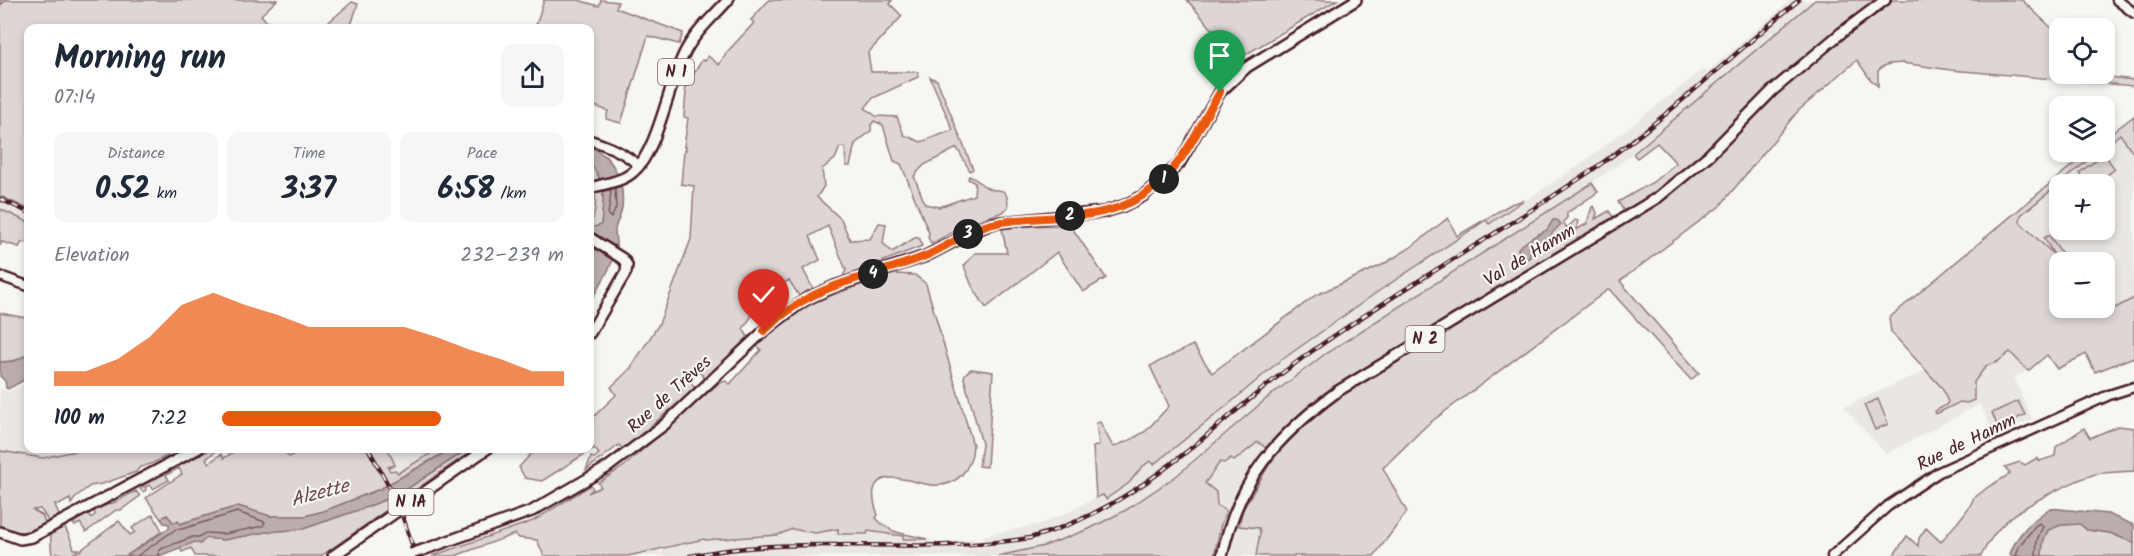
<!DOCTYPE html>
<meta charset="utf-8">
<style>
body{margin:0;font-family:Kalam,sans-serif;background:#f6f6f7;color:#1f2937;height:100vh;display:flex;flex-direction:column;font-size:22px;white-space:nowrap}
*{box-sizing:border-box;margin:0}
p{font-size:20px;color:#747a83}
.icon{flex:none;width:33px;height:33px;fill:none;stroke:currentColor;stroke-width:2;stroke-linecap:round;stroke-linejoin:round}
.map{position:relative;flex:1;overflow:hidden}
.drawer{position:absolute;left:24px;top:24px;width:570px;height:429px;display:flex;flex-direction:column;background:#fff;border-radius:12px;box-shadow:0 3px 9px #0003}
.drawer>*{flex:none}
.fabs{position:absolute;left:2049px;top:18px;display:grid;gap:12px}
.fabs a{display:grid;place-items:center;width:66px;height:66px;border-radius:12px;background:#fff;box-shadow:0 3px 9px #0003;font-size:30px}
.pin{position:absolute;display:grid;place-items:center;width:51px;height:51px;color:#fff;margin:-62px -26px;border-radius:50% 50% 50% 0;rotate:-45deg;box-shadow:0 0 6px #0007}
.pin .icon{rotate:45deg}
.km{position:absolute;width:30px;height:30px;margin:-15px;border-radius:50%;background:#222;color:#fff;font-size:16px;line-height:30px;text-align:center}
.round{display:grid;place-items:center;flex:none;width:63px;height:63px;border-radius:12px;background:#f6f6f7}
.headline{display:flex;align-items:center;justify-content:space-between;height:102px;padding:0 30px}
h1{font-size:33px;font-weight:800;line-height:45px}
.metrics{display:grid;grid-template-columns:repeat(3,1fr);gap:9px;height:102px;padding:6px 30px}
.metrics div{display:grid;align-content:center;border-radius:12px;background:#f6f6f7;text-align:center}
.metrics b{font-size:30px;font-weight:800}
.metrics small{font-size:16px;font-weight:400}
.metrics p{font-size:16px}
.chart{height:168px;padding:12px 30px}
.chart p{display:flex;justify-content:space-between}
.chart svg{width:100%;height:108px;margin-top:6px;fill:#ea580c;opacity:.7}
ul{padding:0 30px;list-style:none;font-size:20px}
li{display:grid;grid-template-columns:96px 72px 1fr;align-items:center;height:45px}
li i{height:15px;border-radius:8px;background:#ea580c}
.map>svg:first-child{display:block}
</style>
<div class="map">
<svg width="2134" height="556" viewBox="0 0 2134 556">
<rect width="100%" height="100%" fill="#f6f6f2"/>
<filter id="ink" filterUnits="userSpaceOnUse"><feTurbulence type="fractalNoise" baseFrequency=".0167" numOctaves="2"/><feDisplacementMap in="SourceGraphic" scale="12" xChannelSelector="R" yChannelSelector="G"/><feConvolveMatrix kernelMatrix="1 2 1 2 8 2 1 2 1" color-interpolation-filters="sRGB"/></filter>
<g filter="url(#ink)">
<!-- built -->
<g fill="#e9e6e3" fill-rule="evenodd">
<path d="M1791 0H1815L1634 153 1567 200 1325 354 1262 402 1153 493 1126 510 1089 529 1044 546 998 556H628L659 548 661 553H663L662 547 705 538V540L778 535 792 529 815 533 838 529V533L868 531 903 537 904 539H927L938 543 953 542 973 538 977 541 983 540V536L1040 524 1067 513 1103 494 1106 498 1129 483 1141 468 1150 461 1154 464 1229 405 1276 364 1376 293 1487 220 1490 224 1581 164 1704 69 1707 72Z"/>
<path d="M2120 134 2134 154V298L2108 312 2105 307 2104 262H2061L2020 222 2021 215 2098 152H2104L2105 147ZM2060 184H2104V230H2060Z"/>
<path d="M0 196 28 209V222L0 209Z"/>
<path d="M2010 351 2028 371 2014 377 2032 419 1995 435 1980 404 1886 454 1844 407 1925 371 1942 388 1948 402 1974 400V382L1986 366 1997 362Z"/>
<path d="M28 382V448L84 449 43 458 0 451V388L8 392Z"/>
<path d="M1258 442 1275 455 1244 509 1239 526 1259 528 1260 533 1256 556H1214L1221 524 1226 511 1217 505 1205 483 1221 462 1231 458 1234 461Z"/>
<path d="M388 449H438L397 474 390 472 387 466 395 464Z"/>
</g>
<!-- green -->
<g fill="#ddd6d5" stroke="#947a80" stroke-width="1.5">
<path d="M0 0H277L261 15 268 23 263 28H28V209L0 196Z"/>
<path d="M544 0H578L599 6 601 0 618 2 616 8 683 33 679 44 648 36 621 123 606 119 608 111 590 104V28H535Z"/>
<path d="M769 0H892L890 4 902 16 868 53 871 72H918V77L873 98 865 108 876 116 897 117 904 135 921 142 953 130 930 77 937 80 973 169 970 171 957 148 924 165 914 176 925 204 939 207 974 195 975 183 968 179 969 176C978 179 981 186 990 189 994 191 1001 189 1004 192 1008 195 1008 203 1008 207L1003 212 969 223 931 244 928 237 929 233 901 164 894 161 883 125 874 121 871 125V131L855 144 850 166H846L845 148 840 147 835 159 822 169 824 186 817 197 841 219 850 240 870 239 879 223 886 224 883 243 892 252 916 237 920 239 922 246 843 277 846 270 828 226 810 236 820 260 803 269 813 289 799 296 789 280 770 292 750 309 753 314 743 329 748 337 705 379 698 370 692 369 687 374 695 389 623 449 619 445 586 470 591 457 594 458 599 454 594 448 542 481 525 478 519 467 531 454 542 449 590 448V420L616 395 611 387 630 369 659 324 691 239 694 186 681 184 684 151 686 150V147H684L688 118 684 117 686 92 684 90 702 60 705 61 708 56 719 65 727 52 754 23 751 20Z"/>
<path d="M1187 0H1337L1238 59Z"/>
<path d="M1815 0H2022L2059 35 2060 74 2105 73 2110 77 2134 80V86L1951 70 1902 63 1889 64 1882 67 1878 71V86L1870 79 1857 60 1798 111 1720 206 1620 281 1699 373 1691 380 1609 289 1427 425 1383 468 1407 512 1374 556H1256L1260 533 1259 528 1239 526 1243 509 1275 455 1258 442 1234 461 1231 458 1224 463 1220 462 1205 483 1216 492 1217 505 1226 511 1221 524 1214 556H998L1044 546 1089 529 1126 510 1176 476 1266 399 1325 354 1592 183 1598 192 1567 213V218L1563 222 1567 228 1575 220 1578 221 1576 230 1588 223 1587 222 1592 207 1594 206 1597 213 1595 219 1609 211 1613 217 1624 211 1618 202 1653 182 1676 163 1657 143 1637 158 1634 155V153Z"/>
<path d="M352 2 358 4 350 28H322Z"/>
<path d="M2134 116V154L2120 134 2105 147V138Z"/>
<path d="M2088 152H2098L2021 215 2020 222 2054 255 2044 238 2049 235 2061 252 2055 256 2061 262H2060V308L2105 307 2108 312 2134 298V357L2095 372 2086 354 2057 369 2047 355 2028 371 2010 352 1997 362 1986 366 1974 382V400L1967 403 1960 402 1936 414 1935 411 1946 405 1948 402 1942 388 1891 332 1889 318Z"/>
<path d="M2104 154 2115 169 2095 184H2087L2079 173Z"/>
<path d="M590 164C608 184 603 201 601 225L591 229 590 227C597 209 597 197 592 179H590Z"/>
<path d="M1524 200 1489 224 1486 220 1376 293 1276 364 1229 404 1154 464 1150 461 1141 468 1129 483 1106 499 1103 495 1096 498 1093 447 1099 445 1096 423 1100 422 1113 447 1132 439 1146 431 1169 406 1150 366 1193 345 1212 373 1316 295 1382 265 1410 248 1448 218 1457 236 1511 204Z"/>
<path d="M0 209 28 222V243L22 242 19 247 2 242 0 246Z"/>
<path d="M1070 225 1106 278 1083 292 1057 252 986 308 972 286 964 266 975 253H1007L1002 229 1018 226Z"/>
<path d="M895 274 915 275 926 284 973 445C972 469 957 488 931 485 919 484 906 478 894 478 868 477 872 499 878 515L876 518C892 536 906 533 927 539H903V536L868 531 867 534H838V529L815 533 792 529 778 535 705 540 704 539 628 556H544L537 540 519 538 515 534 455 556H432L533 521 591 485 593 489 588 493 601 487 598 483 623 467 719 383 726 381 730 384 761 350 757 346C799 301 839 292 895 274Z"/>
<path d="M0 313 26 318 28 327V354C20 361 11 361 0 362Z"/>
<path d="M971 369 993 372 987 467 979 466 982 444 964 378 965 374Z"/>
<path d="M1878 399 1888 424 1875 430 1864 405Z"/>
<path d="M2018 401 2025 415 1998 427 1992 413Z"/>
<path d="M2118 426 2134 428V471C2122 472 2108 472 2096 474 2083 477 2070 484 2057 490 2023 507 1998 520 1981 556H1893L1907 536 1918 546 1919 538 1926 528 1941 542C1948 532 1972 508 1973 499L1988 487 2010 474 2005 467 2020 462 2025 465 2037 458 2040 461 2055 456 2056 447 2084 428 2090 438Z"/>
<path d="M84 449H169L167 456C156 461 151 465 140 467L136 472 102 484 90 486 77 496 71 504 70 499 59 505 55 504C59 520 70 533 74 549H79L70 556 57 553 56 556H52C49 537 55 526 40 509L33 510 43 516 45 524C29 533 17 534 0 528V451L43 458Z"/>
<path d="M211 449H219L206 459 209 463 221 454 224 458 238 449H283L289 457 300 451 310 449H388L395 465 388 467 390 471 395 470 398 473 438 449H451L380 489 324 511 305 516H270L238 506 179 524 174 523 167 515 161 519 146 498 182 474 179 468 166 475 169 480 153 489 150 485 145 487 146 490 143 492 140 489 145 484Z"/>
<path d="M468 449H474L321 556H195L191 548 182 552 179 547 206 538 224 540 266 532 303 529 367 507 401 493Z"/>
<path d="M136 491 140 496 121 510H116L86 532 80 523 75 526 73 524 75 522 74 520 88 513 91 518 95 515 94 510 121 500 122 498Z"/>
<path d="M153 514 162 531 126 556H73L119 521 130 535 135 532 132 528Z"/>
<path d="M2080 524 2087 530 2110 533 2134 543V556H2042L2043 542 2048 530 2061 525Z"/>
</g>
<!-- water -->
<g fill="#bbadae" stroke="#8e747a" stroke-width="1.5">
<path d="M590 147C614 156 625 182 622 208 621 215 616 222 615 230 615 235 616 239 616 244 615 265 599 285 590 303V228L601 225C603 201 608 184 590 164Z"/>
<path d="M1553 220H1557L1561 224 1552 233V241L1539 249 1530 248V257L1525 260 1518 253V248L1533 237 1547 230Z"/>
<path d="M28 354V378L8 389 6 388 5 381 0 376V362L15 361Z"/>
<path d="M451 449H468L401 493 367 507 303 529 266 532 224 540 206 538 200 544 195 542 159 556H126L169 528V524L164 523 161 519 167 515 174 523 178 521 180 524 238 506 270 516H305L324 511 380 489Z"/>
<path d="M2050 508 2108 514 2134 525V543L2110 533 2087 530 2080 524 2061 525 2048 530 2043 542 2042 556H2012L2010 554C2017 533 2033 520 2050 508Z"/>
</g>
<g fill="none" stroke-linecap="round" stroke-linejoin="round">
<!-- shore -->
<g stroke="#77585f" stroke-width="1.5">
<path d="M609 189 611 192 608 215 611 218 616 208 615 188"/>
<path d="M137 556 176 529H182L237 512 265 522 263 526 224 534 205 533 199 537H193L163 548 159 551V556"/>
<path d="M2016 556 2019 546 2036 525 2040 523 2043 526 2037 540 2036 556"/>
</g>
<!-- stream -->
<path stroke="#8e747a" stroke-width="2" d="M0 5 6 0"/>
<defs>
<g id="secondary">
<path d="M2117 0 2134 13"/>
<path d="M590 140C608 146 624 152 639 166"/>
<path d="M0 276 28 286"/>
<path d="M1832 556 1888 506 1939 472 2109 395 2134 387"/>
</g>
<g id="primary">
<path d="M590 188C603 184 622 182 633 172 658 151 668 85 684 54 694 33 713 17 728 0"/>
<path d="M590 238 623 259 627 265 626 272 590 333"/>
<path d="M0 532 20 539 32 537 199 448"/>
<path d="M423 550 532 511 608 467 664 425 764 331 806 299 835 286 926 256 974 231 994 223 1104 212 1123 206 1143 196 1179 164 1220 92 1247 67 1356 0"/>
<path d="M333 556 488 448"/>
<path d="M1222 556C1238 479 1277 436 1338 391L1657 198 1709 155 1772 91 1841 33 1885 0"/>
</g>
</defs>
<!-- secondary casing -->
<use href="#secondary" stroke="#4a1f2b" stroke-width="13"/>
<!-- primary casing -->
<use href="#primary" stroke="#4a1f2b" stroke-width="14"/>
<!-- secondary -->
<use href="#secondary" stroke="#f6f6f2" stroke-width="8"/>
<!-- primary -->
<use href="#primary" stroke="#f6f6f2" stroke-width="9"/>
<defs>
<g id="rail">
<path d="M0 199 28 212"/>
<path d="M368 448 398 503 416 556"/>
<path d="M690 556C802 533 919 556 1030 538 1148 505 1212 422 1308 354 1400 288 1501 233 1595 168 1667 118 1731 56 1799 0"/>
</g>
</defs>
<!-- rail casing -->
<use href="#rail" stroke="#4a1f2b" stroke-width="4.5"/>
<!-- rail -->
<use href="#rail" stroke="#f6f6f2" stroke-width="2" stroke-dasharray="7" stroke-linecap="butt"/>
<defs>
<path id="primary-bridge" d="M411 554 423 550"/>
</defs>
<!-- primary-bridge casing -->
<use href="#primary-bridge" stroke="#4a1f2b" stroke-width="14" stroke-linecap="butt"/>
<!-- primary-bridge -->
<use href="#primary-bridge" stroke="#f6f6f2" stroke-width="9"/>
</g>
</g>
<g fill="none" stroke-linecap="round" stroke-linejoin="round" filter="url(#ink)">
<defs>
<path id="route" d="M764 331C778 319 792 306 808 298 844 279 885 272 923 257 948 247 970 228 997 223 1045 213 1099 224 1142 196 1183 170 1196 131 1220 92"/>
</defs>
<!-- route casing -->
<use href="#route" stroke="#fff" stroke-width="12"/>
<!-- route -->
<use href="#route" stroke="#ea580c" stroke-width="8"/>
</g>
<g text-anchor="middle" dominant-baseline="central" stroke-width="4.5" stroke-linejoin="round" paint-order="stroke">
<!-- shield labels -->
<g fill="#f6f6f2" stroke="#7e6067" stroke-width="1.5">
<rect x="658" y="59" width="36" height="26" rx="4.5"/>
<rect x="1405.5" y="326" width="39" height="26" rx="4.5"/>
<rect x="388.5" y="489" width="45" height="26" rx="4.5"/>
</g>
<g font-size="16" font-weight="bold" fill="#4a1f2b">
<text x="676" y="72">N 1</text>
<text x="1425" y="339">N 2</text>
<text x="411" y="502">N 1A</text>
</g>
<!-- street labels -->
<g font-size="18" fill="#4a1f2b" stroke="#f6f6f2">
<text transform="translate(1530 256) rotate(-31)">Val de Hamm</text>
<text transform="translate(670 395) rotate(-42)">Rue de Trèves</text>
<text transform="translate(1967 443) rotate(-26)">Rue de Hamm</text>
</g>
<!-- water labels -->
<g font-size="20" font-style="italic" fill="#6c4a52" stroke="#f6f6f2">
<text transform="translate(320 494) rotate(-15)">Alzette</text>
</g>
</g>
</svg>
<div class="fabs">
<a><svg class="icon" aria-label="locate" viewBox="0 0 24 24"><circle cx="12" cy="12" r="6"/><path d="M12 2v4M12 18v4M2 12h4M18 12h4"/></svg></a>
<a><svg class="icon" aria-label="layers" viewBox="0 0 24 24"><path d="M12 4l9 5-9 5-9-5zM3 14l9 5 9-5"/></svg></a>
<a>+</a>
<a>−</a>
</div>
<div class="pin" style="left:1220px;top:92px;background:#1e9e55"><svg class="icon" aria-label="arrive" viewBox="0 0 24 24"><path d="M6 21V4h12l-3 4 3 4H6"/></svg></div>
<div class="pin" style="left:764px;top:331px;background:#d93025"><svg class="icon" aria-label="check" viewBox="0 0 24 24"><path d="M5 12l5 5 9-10"/></svg></div>
<b class="km" style="left:1164px;top:179px">1</b>
<b class="km" style="left:1070px;top:216px">2</b>
<b class="km" style="left:968px;top:234px">3</b>
<b class="km" style="left:873px;top:274px">4</b>
<section class="drawer">
<div class="headline"><div><h1>Morning run</h1><p>07:14</p></div><a class="round"><svg class="icon" aria-label="share" viewBox="0 0 24 24"><path d="M12 15V3M7 8l5-5 5 5M5 13v7h14v-7"/></svg></a></div>
<div class="metrics">
<div><p>Distance</p><b>0.52<small> km</small></b></div>
<div><p>Time</p><b>3:37</b></div>
<div><p>Pace</p><b>6:58<small> /km</small></b></div>
</div>
<div class="chart"><p><span>Elevation</span>232–239 m</p>
<svg viewBox="0 0 160 44" preserveAspectRatio="none"><path d="M0 44V38L10 38L20 33L30 24L40 11L50 6L60 11L70 15L80 20L90 20L100 20L110 20L120 24L130 29L140 33L150 38L160 38V44z"/></svg>
</div>
<ul>
<li><b>100 m</b>7:22<i style="width:64%"></i></li>
</ul>
</section>
</div>
